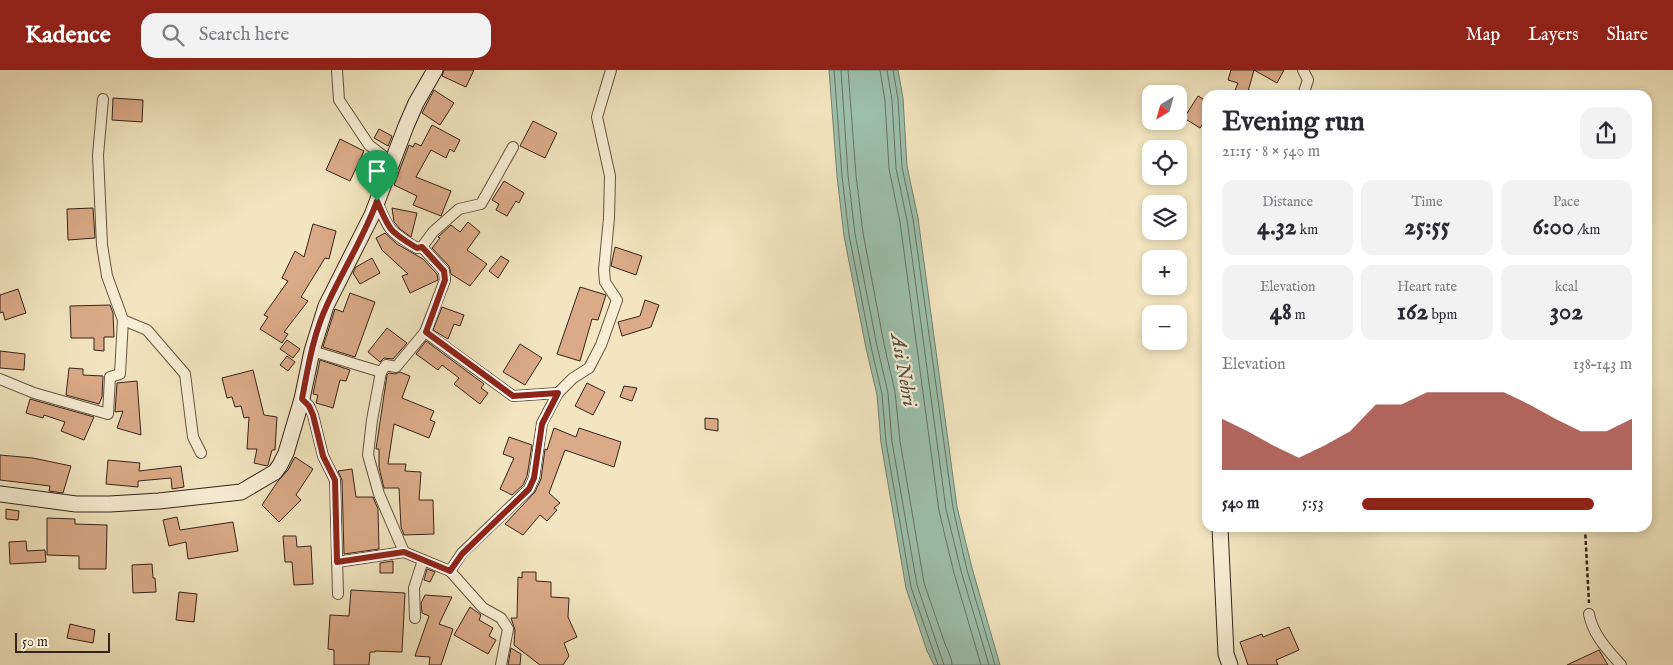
<!DOCTYPE html>
<meta charset="utf-8">
<style>
body{margin:0;font-family:"IM FELL English",serif;background:#f2f2f3;color:#2b2b33;height:100vh;display:flex;flex-direction:column;font-size:19px;white-space:nowrap}
*{box-sizing:border-box;margin:0}
p{font-size:16px;color:#7c7c81}
.icon{flex:none;width:28px;height:28px;fill:none;stroke:currentColor;stroke-width:2;stroke-linecap:round;stroke-linejoin:round}
.map{position:relative;flex:1;overflow:hidden}
.details{position:absolute;left:1202px;top:20px;width:450px;height:442px;display:flex;flex-direction:column;background:#fff;border-radius:15px;box-shadow:0 2px 8px #0003}
.details>*{flex:none}
.needle{width:32px;rotate:217deg}
.controls{position:absolute;left:1142px;top:15px;display:grid;gap:10px}
.controls a{display:grid;place-items:center;width:45px;height:45px;border-radius:10px;background:#fff;box-shadow:0 2px 8px #0003;font-size:25px}
.scale{position:absolute;left:15px;bottom:12px;width:95px;box-sizing:border-box;padding-left:5px;border:2px solid #362319;border-top:0;font-size:14px;line-height:18px;white-space:nowrap;color:#362319;-webkit-text-stroke:4px #f7eed5;paint-order:stroke}
.pin{position:absolute;display:grid;place-items:center;width:42px;height:42px;color:#fff;margin:-51px -21px;border-radius:50% 50% 50% 0;rotate:-45deg;box-shadow:0 0 5px #0007}
.pin .icon{rotate:45deg}
.round{display:grid;place-items:center;flex:none;width:52px;height:52px;border-radius:15px;background:#f2f2f3}
.overview{display:flex;align-items:center;justify-content:space-between;height:85px;padding:0 20px}
h1{font-size:28px;font-weight:700;line-height:38px}
.figures{display:grid;grid-template-columns:repeat(3,1fr);gap:8px;height:85px;padding:5px 20px}
.figures div{display:grid;align-content:center;border-radius:12px;background:#f2f2f3;text-align:center}
.figures b{font-size:25px;font-weight:700}
.figures small{font-size:14px;font-weight:400}
.figures p{font-size:14px}
.chart{height:140px;padding:10px 20px}
.chart p{display:flex;justify-content:space-between}
.chart svg{width:100%;height:90px;margin-top:5px;fill:#8f2418;opacity:.7}
ul{padding:0 20px;list-style:none;font-size:16px}
li{display:grid;grid-template-columns:80px 60px 1fr;align-items:center;height:38px}
li i{height:12px;border-radius:6px;background:#8f2418}
header{display:flex;align-items:center;gap:30px;box-sizing:border-box;height:70px;padding:0 25px;background:#8f2418;color:#fff}
header strong{font-size:24px}
nav{display:flex;gap:28px;margin-inline-start:auto;font-size:18px}
.search{width:350px;height:45px;background:#f2f2f3;display:flex;align-items:center;gap:12px;box-sizing:border-box;padding:0 18px;border-radius:15px;color:#7c7c81;font-size:19px}
.map>svg:first-child{display:block}
</style>
<header>
<strong>Kadence</strong>
<div class="search"><svg class="icon" aria-label="search" viewBox="0 0 24 24"><circle cx="10" cy="10" r="6"/><path d="M15 15l6 6"/></svg>Search here</div>
<nav><a>Map</a><a>Layers</a><a>Share</a></nav>
</header>
<div class="map">
<svg width="1673" height="595" viewBox="0 0 1673 595">
<rect width="100%" height="100%" fill="#f2e5bf"/>
<filter id="stains"><feTurbulence type="fractalNoise" baseFrequency=".004" numOctaves="4"/><feColorMatrix values="0 0 0 0 .2 0 0 0 0 .09 0 0 0 0 .02 0 0 0 .5 -.17"/></filter>
<radialGradient id="worn" r=".72"><stop offset=".6" stop-color="#630" stop-opacity="0"/><stop offset="1" stop-color="#630" stop-opacity=".3"/></radialGradient>
<!-- water -->
<path fill="#9cc0ac" stroke="#738171" d="M829 0H898L903 28 907 96 918 148 957 437 972 498 1000 595H934L927 581 906 518 881 373 877 325 866 278 844 166 837 106Z"/>
<g fill="none" stroke-linecap="round" stroke-linejoin="round">
<!-- shore -->
<g stroke="#697262" stroke-width="1">
<path d="M834 0 842 106 849 165 871 277 882 324 886 372 911 517 938 595"/>
<path d="M841 0 848 105 855 164 877 276 888 323 892 372 917 515 944 595"/>
<path d="M848 0 856 105 863 163 884 274 895 322 900 371 924 513 945 574 951 588 952 595"/>
<path d="M880 0 885 31 889 99 900 152 939 441 954 503 981 595"/>
<path d="M887 0 892 30 896 98 907 150 946 439 961 501 989 595"/>
<path d="M893 0 898 29 902 97 913 149 953 438 967 500 995 595"/>
</g>
</g>
<!-- building -->
<g fill="#dbaa88" stroke="#362319">
<path d="M444 0H474L466 17 442 6Z"/>
<path d="M1231 0H1284L1277 13 1254 0 1247 25H1233L1238 13 1228 10Z"/>
<path d="M434 20 454 33 440 55 422 43Z"/>
<path d="M1198 26 1208 32V46L1200 58 1184 48Z"/>
<path d="M113 28 143 30 142 52 112 50Z"/>
<path d="M533 51 557 63 545 88 520 76Z"/>
<path d="M432 55 460 70 454 82 450 79 446 88 431 80 416 107 451 121 441 146 413 135 417 126 394 115 409 75 413 77 415 73 421 76Z"/>
<path d="M379 59 392 66 388 76 374 68Z"/>
<path d="M340 69 364 81 350 111 326 100Z"/>
<path d="M504 111 524 123 519 133 516 131 507 146 496 140 499 134 492 130Z"/>
<path d="M93 138 95 168 68 170 67 139Z"/>
<path d="M392 138 417 143 411 167 400 159 394 152Z"/>
<path d="M468 152 480 162 467 180 487 194 470 216 451 204 449 196 432 178 440 168 438 167 451 155 460 162Z"/>
<path d="M313 154 336 161 329 189 325 188 301 227 308 231 284 262 288 264 282 273 260 259 268 247 264 245 288 211 282 208 295 181 304 187Z"/>
<path d="M385 163 397 174 423 189 437 204 438 210 410 223 402 206 408 204 382 180 376 168Z"/>
<path d="M615 177 642 186 636 205 611 196Z"/>
<path d="M501 186 509 191 498 208 489 201Z"/>
<path d="M372 188 380 203 360 214 353 203 356 197Z"/>
<path d="M580 217 606 225 598 250 592 249 580 291 557 284Z"/>
<path d="M18 219 26 243 5 250 3 242 0 243V225Z"/>
<path d="M350 223 375 232 355 287 323 277 335 239 343 242Z"/>
<path d="M645 230 659 235 651 257 622 266 618 252 640 246Z"/>
<path d="M110 235 113 243 114 267H104V281L94 280V268H71L70 236Z"/>
<path d="M442 237 464 245 460 256 454 254 448 269 433 260Z"/>
<path d="M387 258 407 273 393 289 384 288 380 292 368 282Z"/>
<path d="M287 270 300 279 293 288 280 279Z"/>
<path d="M426 271 484 314 481 318 488 323 480 334 454 314 459 308 442 295 438 300 416 284Z"/>
<path d="M520 274 542 288 525 315 503 302Z"/>
<path d="M0 281 25 284 24 300 0 298Z"/>
<path d="M287 286 295 292 288 301 280 295Z"/>
<path d="M320 290 350 300 346 311 340 310 333 338 316 333 318 325 313 324Z"/>
<path d="M69 298 83 299V305L103 306 102 327 99 334 66 325Z"/>
<path d="M253 300 264 345 277 347 275 380H272L268 395 267 396 254 393 257 379H247L249 347 244 348 241 336 235 337 232 327 227 328 222 308Z"/>
<path d="M400 302 410 306 402 328 434 341 430 350 435 352 429 368 394 354 388 394H406L405 401 421 402 419 430H433L434 464 404 465 401 457 399 418H384L379 397V379H376L387 305 389 303 395 304Z"/>
<path d="M137 311 141 365 117 358 123 341 115 342 117 313Z"/>
<path d="M587 313 605 322 593 345 575 336Z"/>
<path d="M624 316 637 318 632 331 620 327Z"/>
<path d="M30 329 94 347 84 370 61 361 65 352 44 345 43 348 26 343Z"/>
<path d="M705 348 718 349V361L705 359Z"/>
<path d="M554 358 576 367 579 358 621 372 614 397 565 380 549 423 560 433 554 438 557 440 547 451 540 445 523 465 505 454 535 422 541 409 545 379 547 380Z"/>
<path d="M509 367 532 375 527 406 523 415 512 425 500 419 514 388 503 384Z"/>
<path d="M0 385 33 388 71 396 63 423 49 421 50 416 0 410Z"/>
<path d="M295 387 313 399 296 425 301 430 279 452 262 435 278 411 288 400Z"/>
<path d="M108 390 140 393 139 401 181 396 184 417 172 419 171 408 138 411V417L106 414Z"/>
<path d="M352 399 356 427H373L378 439 379 479 344 484 342 410 338 401Z"/>
<path d="M6 439 19 441 18 450 6 449Z"/>
<path d="M177 447 180 460 233 452 238 481 188 489 186 472 169 476 163 450Z"/>
<path d="M47 448 75 449V454L107 455 106 499H79V486L47 485Z"/>
<path d="M283 466H296L297 477 311 476 313 514 294 515 292 492H285Z"/>
<path d="M26 471 27 481 45 480 46 492 10 494 9 472Z"/>
<path d="M393 491V503H380V493Z"/>
<path d="M152 494 153 508H155L156 522 133 523 132 495Z"/>
<path d="M427 499 435 502 430 512 424 510Z"/>
<path d="M522 502H536V511L551 512V527L569 528 568 547 577 567 564 573 569 586 563 595H540L514 575 515 560 511 548H517L518 507 522 508Z"/>
<path d="M351 520 405 523 402 582 375 581V582H370L369 595H334V580L328 579 330 545 349 546Z"/>
<path d="M179 522 197 524 194 552 176 550Z"/>
<path d="M425 525 452 527 439 554 453 559 441 595H429L430 587 415 586 429 546 422 543 421 533Z"/>
<path d="M470 537 481 545 479 550 493 558 489 566 496 570 488 584 454 565Z"/>
<path d="M70 554 95 560 93 573 67 568Z"/>
<path d="M1289 557 1299 580 1276 590 1278 595H1248L1240 572 1262 564 1263 567Z"/>
<path d="M511 578 521 584 520 595H508Z"/>
<path d="M1599 580 1608 595H1567Z"/>
</g>
<g fill="none" stroke-linecap="round" stroke-linejoin="round">
<defs>
<g id="street">
<path d="M337 0 339 30 369 75 391 92"/>
<path d="M1303 25 1308 10 1303 0"/>
<path d="M103 29 98 85 102 175 107 206 123 250 147 260 185 304 193 367 201 383"/>
<path d="M377 131C388 160 390 162 417 178L422 177 433 162 459 139 481 134 513 77"/>
<path d="M425 262 513 326 558 323"/>
<path d="M312 281 381 302 372 350 368 385 379 424 404 482 450 501 483 538 501 548 508 559 501 595"/>
<path d="M381 302 386 295 396 297 425 262 445 210 444 201 422 177"/>
<path d="M0 309 34 323 108 344 110 307 120 304 123 250"/>
<path d="M302 329 309 336 313 345 323 386 335 410 338 524"/>
<path d="M337 492 404 482"/>
<path d="M450 501 462 483 529 419 534 408 542 353 558 323 573 308 589 298 601 275 617 230 605 212 604 200 609 148 610 106 597 47 611 0"/>
<path d="M1589 544C1593 565 1607 579 1621 595"/>
<path d="M415 548 414 518 423 490"/>
</g>
<g id="secondary">
<path d="M0 424 76 434H110L159 431 241 422 275 402 280 395 286 383 302 329 312 281 326 236 372 145 406 56 416 33 435 0"/>
<path d="M1220 458 1226 584 1230 595"/>
</g>
</defs>
<!-- street casing -->
<use href="#street" stroke="#655442" stroke-width="12"/>
<!-- secondary casing -->
<use href="#secondary" stroke="#362319" stroke-width="17"/>
<!-- path -->
<path stroke="#362319" stroke-width="2.5" stroke-dasharray="4 2.5" stroke-linecap="butt" d="M1585 458 1589 533"/>
<!-- street -->
<use href="#street" stroke="#f7eed5" stroke-width="10"/>
<!-- secondary -->
<use href="#secondary" stroke="#f7eed5" stroke-width="15"/>
</g>
<g fill="none" stroke-linecap="round" stroke-linejoin="round">
<defs>
<path id="route" d="M377 131C389 160 390 162 417 178L422 177 444 201 445 210 426 262 513 326 558 323 542 354 534 408 529 419 462 484 450 501 404 482 337 492 335 410 323 386 313 345 309 336 302 329C308 297 313 265 327 235 343 200 364 167 377 131Z"/>
</defs>
<!-- route casing -->
<use href="#route" stroke="#fff" stroke-width="10"/>
<!-- route -->
<use href="#route" stroke="#8f2418" stroke-width="6"/>
</g>
<g text-anchor="middle" dominant-baseline="central" stroke-width="4.5" stroke-linejoin="round" paint-order="stroke">
<!-- water labels -->
<g font-size="20" font-style="italic" fill="#555245" stroke="#f7eed5">
<text transform="translate(903 300) rotate(80)">Asi Nehri</text>
</g>
</g>
<rect width="100%" height="100%" filter="url(#stains)"/>
<rect width="100%" height="100%" fill="url(#worn)"/>
</svg>
<div class="controls">
<a><svg class="needle" viewBox="-14 -14 28 28"><path d="M0-13l5 13h-10z" fill="#e53935"/><path d="M0 13l5-13h-10z" fill="#7c7c81"/></svg></a>
<a><svg class="icon" aria-label="locate" viewBox="0 0 24 24"><circle cx="12" cy="12" r="6"/><path d="M12 2v4M12 18v4M2 12h4M18 12h4"/></svg></a>
<a><svg class="icon" aria-label="layers" viewBox="0 0 24 24"><path d="M12 4l9 5-9 5-9-5zM3 14l9 5 9-5"/></svg></a>
<a>+</a>
<a>−</a>
</div>
<div class="scale">50 m</div>
<div class="pin" style="left:377px;top:131px;background:#1e9e55"><svg class="icon" aria-label="arrive" viewBox="0 0 24 24"><path d="M6 21V4h12l-3 4 3 4H6"/></svg></div>
<section class="details">
<div class="overview"><div><h1>Evening run</h1><p>21:15 · 8 × 540 m</p></div><a class="round"><svg class="icon" aria-label="share" viewBox="0 0 24 24"><path d="M12 15V3M7 8l5-5 5 5M5 13v7h14v-7"/></svg></a></div>
<div class="figures">
<div><p>Distance</p><b>4.32<small> km</small></b></div>
<div><p>Time</p><b>25:55</b></div>
<div><p>Pace</p><b>6:00<small> /km</small></b></div>
</div>
<div class="figures">
<div><p>Elevation</p><b>48<small> m</small></b></div>
<div><p>Heart rate</p><b>162<small> bpm</small></b></div>
<div><p>kcal</p><b>302</b></div>
</div>
<div class="chart"><p><span>Elevation</span>138–143 m</p>
<svg viewBox="0 0 160 44" preserveAspectRatio="none"><path d="M0 44V19L10 25L20 32L30 38L40 32L50 25L60 12L70 12L80 6L90 6L100 6L110 6L120 12L130 19L140 25L150 25L160 19V44z"/></svg>
</div>
<ul>
<li><b>540 m</b>5:53<i style="width:86%"></i></li>
</ul>
</section>
</div>
